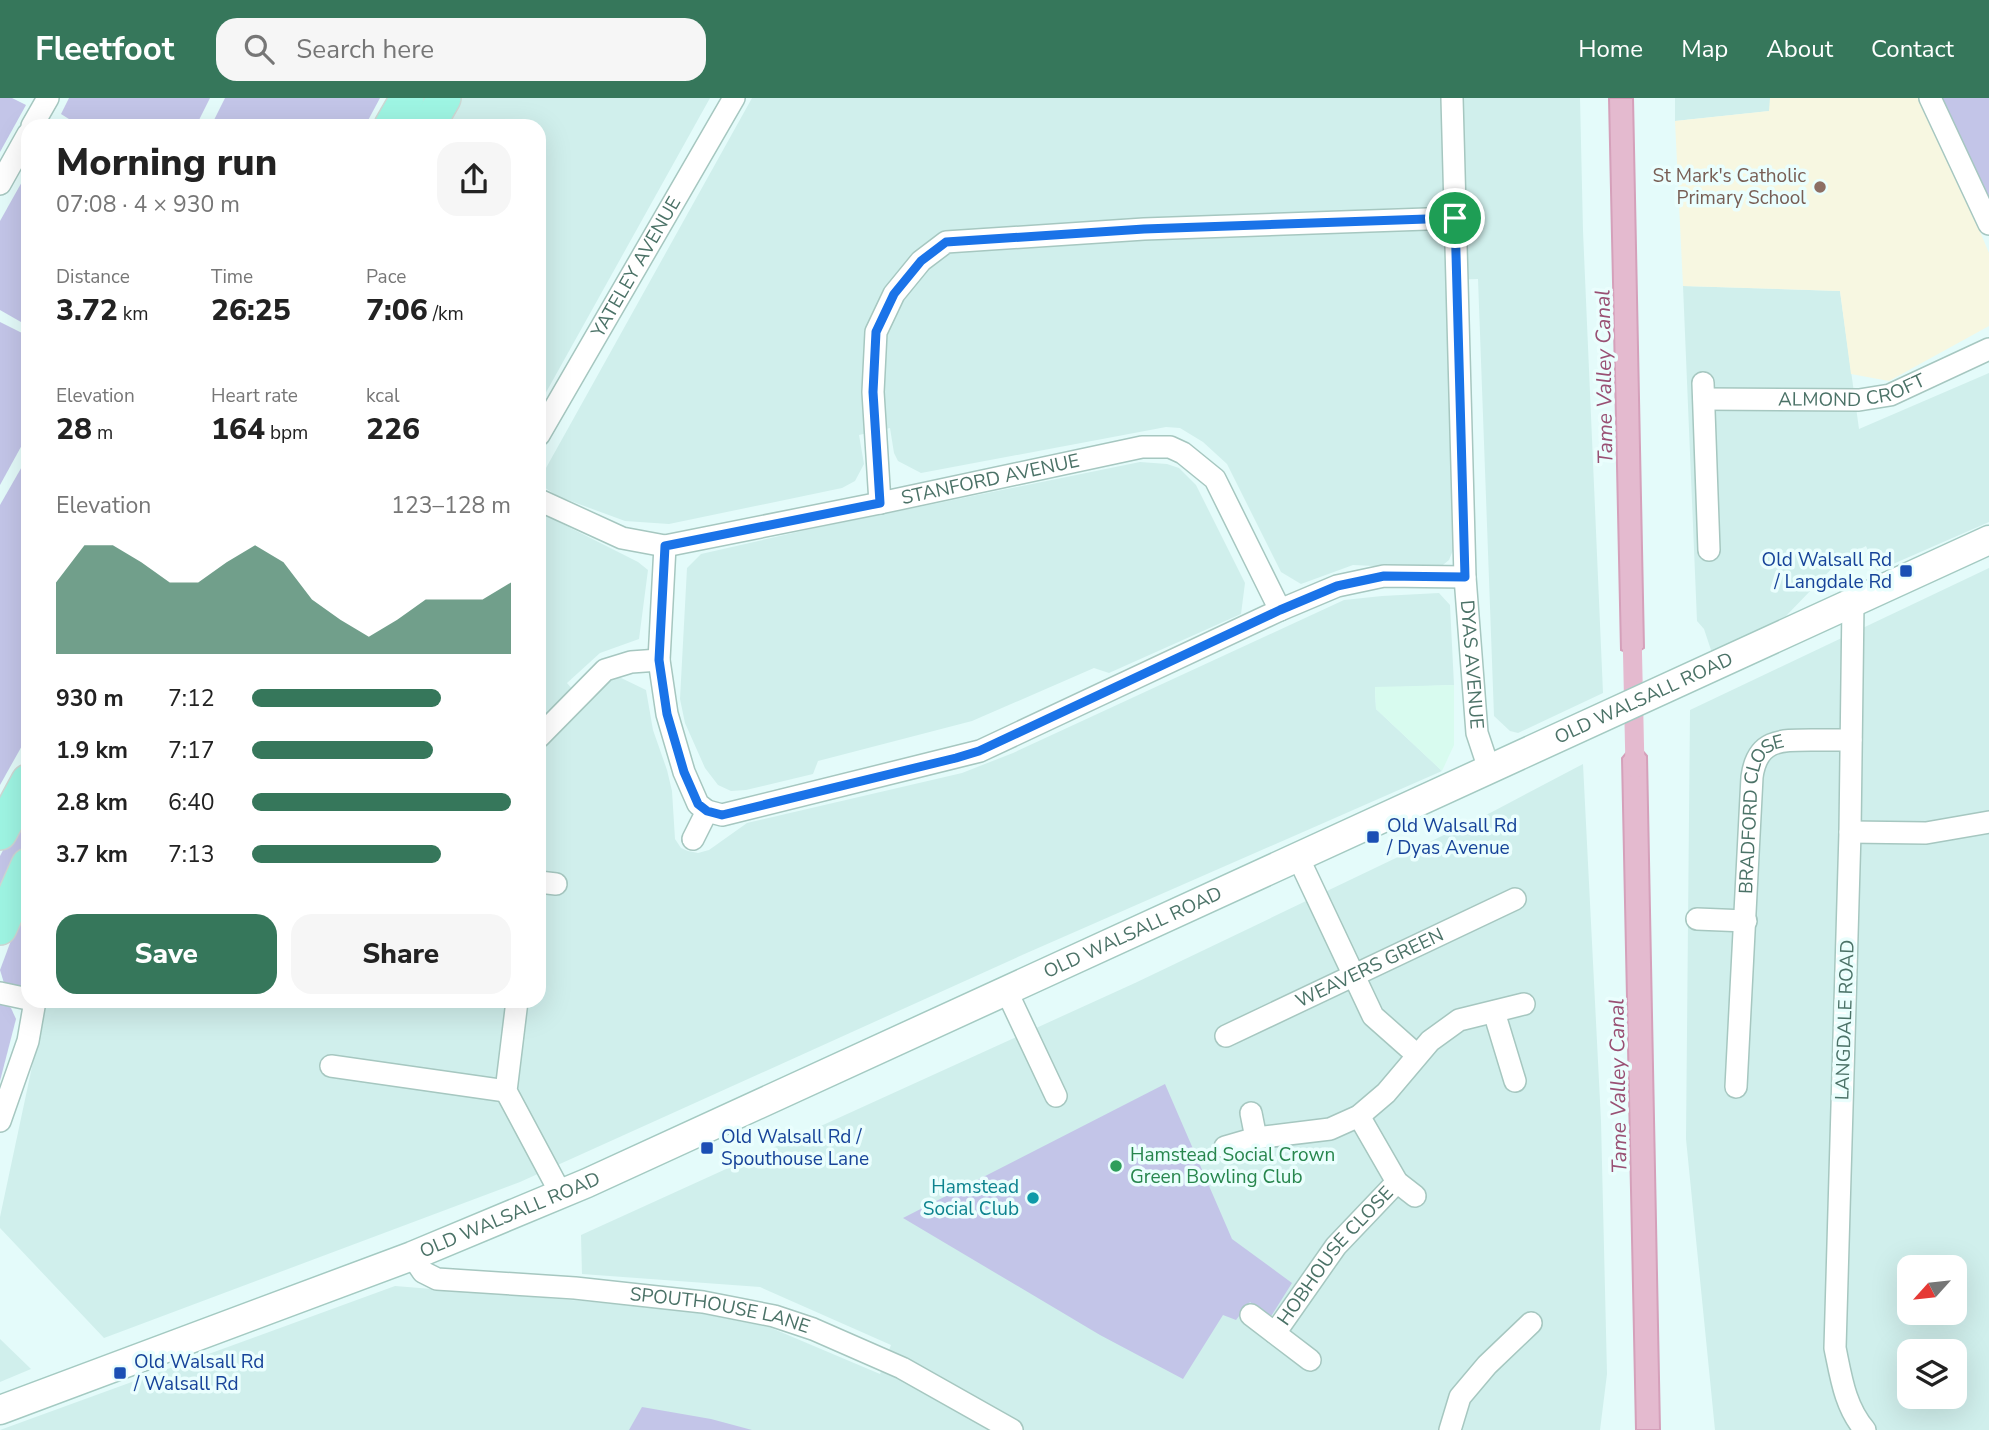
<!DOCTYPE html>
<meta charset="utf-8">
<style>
body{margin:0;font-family:"Nunito Sans",sans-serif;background:#f6f6f6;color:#222;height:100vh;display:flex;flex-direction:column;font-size:26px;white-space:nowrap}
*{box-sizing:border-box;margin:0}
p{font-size:23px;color:#767676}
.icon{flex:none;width:38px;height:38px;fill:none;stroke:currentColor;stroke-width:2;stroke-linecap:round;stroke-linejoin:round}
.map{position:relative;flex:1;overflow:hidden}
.panel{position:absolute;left:21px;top:21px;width:525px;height:889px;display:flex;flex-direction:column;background:#fff;border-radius:21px;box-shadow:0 7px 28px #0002}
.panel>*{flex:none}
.needle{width:46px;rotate:243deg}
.fabs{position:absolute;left:1897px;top:1157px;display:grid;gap:14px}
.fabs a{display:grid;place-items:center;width:70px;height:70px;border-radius:14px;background:#fff;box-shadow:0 7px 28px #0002;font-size:35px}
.pin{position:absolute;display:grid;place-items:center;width:60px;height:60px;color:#fff;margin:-30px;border:4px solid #fff;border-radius:50%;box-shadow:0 2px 7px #0007}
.round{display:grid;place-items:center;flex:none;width:74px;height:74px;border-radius:21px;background:#f6f6f6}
.summary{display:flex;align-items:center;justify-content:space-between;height:119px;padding:0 35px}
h1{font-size:38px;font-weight:800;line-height:52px}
.figures{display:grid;grid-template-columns:repeat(3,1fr);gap:10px;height:119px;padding:7px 35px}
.figures div{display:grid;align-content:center}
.figures b{font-size:30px;font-weight:800}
.figures small{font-size:19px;font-weight:400}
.figures p{font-size:19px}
.chart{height:196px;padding:14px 35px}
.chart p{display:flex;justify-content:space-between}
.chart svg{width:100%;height:126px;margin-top:7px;fill:#36775b;opacity:.7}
.cta{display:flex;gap:14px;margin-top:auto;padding:14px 35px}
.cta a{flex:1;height:80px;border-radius:21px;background:#36775b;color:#fff;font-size:28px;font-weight:800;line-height:80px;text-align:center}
.cta a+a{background:#f6f6f6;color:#222}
ul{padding:0 35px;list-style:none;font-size:23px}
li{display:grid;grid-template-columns:112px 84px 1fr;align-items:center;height:52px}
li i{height:18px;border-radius:9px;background:#36775b}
header{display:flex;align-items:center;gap:42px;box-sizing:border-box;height:98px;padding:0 35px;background:#36775b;color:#fff}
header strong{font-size:33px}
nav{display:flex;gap:38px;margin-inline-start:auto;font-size:24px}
.search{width:490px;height:63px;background:#f6f6f6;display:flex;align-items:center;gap:18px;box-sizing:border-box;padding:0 24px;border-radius:21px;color:#767676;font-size:26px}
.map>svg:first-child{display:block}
</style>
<header>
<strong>Fleetfoot</strong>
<div class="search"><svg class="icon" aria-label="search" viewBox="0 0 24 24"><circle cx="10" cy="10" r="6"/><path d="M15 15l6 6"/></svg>Search here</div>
<nav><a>Home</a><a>Map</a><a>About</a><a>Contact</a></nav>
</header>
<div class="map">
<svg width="1989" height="1332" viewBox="0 0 1989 1332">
<rect width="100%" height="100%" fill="#e4fbfa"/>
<!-- residential -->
<g fill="#d0efec" fill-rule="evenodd">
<path d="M456 0H710L539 307V28H440Z"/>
<path d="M752 0H1580L1583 133 1603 595 1518 635 1510 633 1494 618 1478 181 1449 182 1456 445 1449 462 1438 471 1353 467 1301 486 1281 474 1227 366 1203 344 1180 330 1166 329 921 375 898 363 894 355 890 330 859 337 864 366 855 383 842 390 669 426 625 423 557 398 544 389 541 379Z"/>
<path d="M1675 0H1770V13L1675 23Z"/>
<path d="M1683 188 1840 193 1859 331 1989 275V424L1877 473 1866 448 1841 461 1786 518 1712 555 1704 531 1697 523Z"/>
<path d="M1140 364 1167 366 1179 370 1196 387 1245 485 1241 516 1109 575 1094 570 972 623 818 663 813 676 746 692 731 693 718 687 705 670 685 625 680 601 687 470 701 456 815 430Z"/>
<path d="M539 414 638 464 648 472 639 541 600 555 567 585 586 607 615 577 646 592 653 632 667 672 672 693 675 741 681 750 688 753 698 755 709 752 747 725 962 675 1013 655 1344 502 1382 498 1439 495 1450 507 1454 587 1375 590 1376 611 1442 673 1029 854 520 1084 104 1240 0 1130V1119L46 903H539Z"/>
<path d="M1989 470V1332H1715L1686 1041 1690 612ZM1909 1169H1955V1214H1909ZM1909 1253H1955V1298H1909Z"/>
<path d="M1583 666 1601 1023 1607 1276 1600 1332H0L395 1188 583 1203 693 1214 769 1229 880 1276 891 1247 760 1189 582 1176 581 1137 1135 885 1492 714Z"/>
<path d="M0 1241 31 1271 0 1284Z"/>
</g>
<!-- commercial -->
<path fill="#d8fbef" d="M1454 587V647L1442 673 1376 611 1375 589Z"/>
<!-- education -->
<path fill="#f7f7e1" d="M1770 0H1924L1989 155V228L1889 283 1851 276 1840 193 1683 188 1675 23 1769 13Z"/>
<!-- green -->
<g fill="#c3c5e8">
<path d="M0 0H12L26 7 0 54Z"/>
<path d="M69 0H210L196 28H80L61 16Z"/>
<path d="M225 0H380L365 28H211Z"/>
<path d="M1936 0H1989V116Z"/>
<path d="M28 73V228L0 212V123Z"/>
<path d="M0 224 28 238V336L0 387Z"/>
<path d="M28 358V637L0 687V407Z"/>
<path d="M28 705V741L0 802V758Z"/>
<path d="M28 797V891L13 890 4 885 0 872Z"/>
<path d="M0 903 11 910 16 921 0 983Z"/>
<path d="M1165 986 1232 1141 1292 1185 1270 1220 1250 1204 1236 1222 1223 1217 1183 1281 1100 1237 903 1120Z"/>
<path d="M642 1309 711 1321 752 1332H629Z"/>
</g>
<!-- water -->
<g fill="#e4bacf" stroke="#d5a0ba" stroke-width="2">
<path d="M1609 0H1633L1644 550 1633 557 1621 552Z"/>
<path d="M1635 644 1647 658 1660 1332H1636L1622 660Z"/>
</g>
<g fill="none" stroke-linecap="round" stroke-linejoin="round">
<!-- canal -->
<path stroke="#e4bacf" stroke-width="19" d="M1632 532 1635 670"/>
<defs>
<g id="minor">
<path id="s1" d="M1452 0 1465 479 1477 635 1489 671"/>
<path d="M1930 0 1989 126"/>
<path d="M32 28 48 0"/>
<path d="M0 86 28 36"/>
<path d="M1703 285 1709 452"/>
<path id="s2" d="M1704 301 1859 302 1890 297 1989 251"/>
<path id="s3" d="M539 337 734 0"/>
<path id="s4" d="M539 402 622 440 665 448 880 405 1142 349H1170L1183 355 1215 381 1280 512"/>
<path d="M880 405 873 294 876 234 894 196 921 163 946 144 1144 131 1455 120"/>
<path d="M665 448 659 562 667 616 684 674 698 706 707 713 722 717 980 653 1280 512 1337 488 1384 478 1465 479"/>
<path d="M1853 505 1850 734 1835 1250C1841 1279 1845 1309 1865 1332"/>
<path d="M539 639 605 572 631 564 659 562"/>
<path d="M1850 734 1926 735 1989 724"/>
<path d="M693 741 707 713"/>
<path d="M1298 759 1373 918 1417 957"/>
<path d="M539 784 556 786"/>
<path d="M1697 821 1746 823"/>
<path d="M1007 894 1056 998"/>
<path d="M0 895 28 901"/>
<path d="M517 903 506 993 561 1096"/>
<path d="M1494 914 1515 983"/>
<path id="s5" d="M1226 938 1515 801"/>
<path d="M331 968 506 993"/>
<path id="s6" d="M1736 989 1752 679C1757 642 1779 642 1811 642 1824 642 1837 642 1851 642"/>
<path d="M1251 1015 1256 1040"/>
<path d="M1359 1018 1397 1084 1415 1098"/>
<path d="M0 1023 28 943 35 903"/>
<path d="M1225 1049 1256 1040 1330 1031 1359 1018 1386 995 1430 943 1459 922 1524 906"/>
<path id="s7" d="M412 1158 423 1174 437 1181 575 1190 703 1204 774 1218 813 1231 902 1270 1012 1332"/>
<path d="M1251 1217 1310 1262"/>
<path id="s8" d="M1275 1235 1336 1148 1397 1084"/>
<path d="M1450 1332 1460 1299 1487 1267 1531 1225"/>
</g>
<g id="secondary">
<path id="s9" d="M0 1312 412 1158 587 1085 1989 442"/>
</g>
<g id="trunk">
<path d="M391 28 407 0"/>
<path d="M428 28 444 0"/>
<path d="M0 735 28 683"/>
<path d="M0 830 28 767"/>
</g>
</defs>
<!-- minor casing -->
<use href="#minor" stroke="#a6c7c0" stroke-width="24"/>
<!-- secondary casing -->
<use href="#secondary" stroke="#a4cac2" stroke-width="31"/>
<!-- trunk casing -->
<use href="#trunk" stroke="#cdd8d4" stroke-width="36"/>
<!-- minor -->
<use href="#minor" stroke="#fff" stroke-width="21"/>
<!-- secondary -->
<use href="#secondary" stroke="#fff" stroke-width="28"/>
<!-- trunk -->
<use href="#trunk" stroke="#9ef5e3" stroke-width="33"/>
</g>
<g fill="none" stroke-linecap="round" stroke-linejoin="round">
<defs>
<path id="route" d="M1455 120 1465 479 1384 478 1337 488 1280 512 979 653 956 660 722 717 707 713 698 706 684 674 667 616 659 562 665 448 880 405 873 294 876 234 894 196 921 163 946 144 1144 131Z"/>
</defs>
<!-- route casing -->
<use href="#route" stroke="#fff" stroke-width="14"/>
<!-- route -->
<use href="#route" stroke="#1a73e8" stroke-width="9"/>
</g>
<!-- markers -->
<circle fill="#8d6e63" stroke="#eafefd" stroke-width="2.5" cx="1820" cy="89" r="7"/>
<g fill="#1a4fb4" stroke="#eafefd" stroke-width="2.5">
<rect x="1899" y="466" width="14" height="14" rx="3.5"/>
<rect x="1366" y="732" width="14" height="14" rx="3.5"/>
<rect x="700" y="1043" width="14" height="14" rx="3.5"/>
<rect x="113" y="1268" width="14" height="14" rx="3.5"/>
</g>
<circle fill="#2e9e5b" stroke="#eafefd" stroke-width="2.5" cx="1116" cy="1068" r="7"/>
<circle fill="#0f9aa8" stroke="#eafefd" stroke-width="2.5" cx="1033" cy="1100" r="7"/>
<g text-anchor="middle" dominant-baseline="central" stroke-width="7" stroke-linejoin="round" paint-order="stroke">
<!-- education labels -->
<g font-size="19" fill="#785e54" stroke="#eafefd" text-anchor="end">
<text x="1806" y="78">St Mark's Catholic<tspan x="1806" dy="22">Primary School</tspan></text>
</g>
<!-- street labels -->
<g font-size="19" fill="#4b7267" stroke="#eafefd">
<text stroke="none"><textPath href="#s3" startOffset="194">YATELEY AVENUE</textPath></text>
<text stroke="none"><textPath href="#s2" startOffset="149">ALMOND CROFT</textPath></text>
<text stroke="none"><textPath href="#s4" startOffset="467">STANFORD AVENUE</textPath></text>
<text stroke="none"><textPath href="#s1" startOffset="567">DYAS AVENUE</textPath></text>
<text stroke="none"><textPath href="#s9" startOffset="1792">OLD WALSALL ROAD</textPath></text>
<text stroke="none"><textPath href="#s6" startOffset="278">BRADFORD CLOSE</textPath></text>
<text stroke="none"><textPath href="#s9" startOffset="1230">OLD WALSALL ROAD</textPath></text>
<text stroke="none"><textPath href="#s5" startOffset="159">WEAVERS GREEN</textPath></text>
<text transform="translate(1845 922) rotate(-88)">LANGDALE ROAD</text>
<text stroke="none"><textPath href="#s9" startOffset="546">OLD WALSALL ROAD</textPath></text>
<text stroke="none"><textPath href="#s8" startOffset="98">HOBHOUSE CLOSE</textPath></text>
<text stroke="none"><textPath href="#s7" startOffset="320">SPOUTHOUSE LANE</textPath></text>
</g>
<!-- transit labels -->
<g font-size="19" fill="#164399" stroke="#eafefd" text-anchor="start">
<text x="1892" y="462" text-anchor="end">Old Walsall Rd<tspan x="1892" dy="22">/ Langdale Rd</tspan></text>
<text x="1387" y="728">Old Walsall Rd<tspan x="1387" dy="22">/ Dyas Avenue</tspan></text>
<text x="721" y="1039">Old Walsall Rd /<tspan x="721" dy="22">Spouthouse Lane</tspan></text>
<text x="134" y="1264">Old Walsall Rd<tspan x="134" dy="22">/ Walsall Rd</tspan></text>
</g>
<!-- leisure labels -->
<g font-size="19" fill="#27864d" stroke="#eafefd" text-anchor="start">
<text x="1130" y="1057">Hamstead Social Crown<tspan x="1130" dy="22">Green Bowling Club</tspan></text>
</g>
<!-- culture labels -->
<g font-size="19" fill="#0d838f" stroke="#eafefd" text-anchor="end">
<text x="1019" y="1089">Hamstead<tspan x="1019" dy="22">Social Club</tspan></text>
</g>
<!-- water labels -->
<g font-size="21" font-style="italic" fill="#994f73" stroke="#eafefd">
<text transform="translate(1604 279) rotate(-91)">Tame Valley Canal</text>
<text transform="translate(1618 988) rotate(-91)">Tame Valley Canal</text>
</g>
</g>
</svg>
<div class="fabs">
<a><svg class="needle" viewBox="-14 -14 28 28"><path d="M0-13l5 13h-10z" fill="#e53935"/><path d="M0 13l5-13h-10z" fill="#767676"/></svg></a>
<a><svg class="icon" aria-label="layers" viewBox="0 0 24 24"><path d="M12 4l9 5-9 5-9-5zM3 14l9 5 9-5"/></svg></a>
</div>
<div class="pin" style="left:1455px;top:120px;background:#1e9e55"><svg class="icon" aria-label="arrive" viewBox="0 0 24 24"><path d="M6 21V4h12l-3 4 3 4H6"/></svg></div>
<section class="panel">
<div class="summary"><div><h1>Morning run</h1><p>07:08 · 4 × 930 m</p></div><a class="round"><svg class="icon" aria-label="share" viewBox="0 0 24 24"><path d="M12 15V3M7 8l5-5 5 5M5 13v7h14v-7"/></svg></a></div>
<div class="figures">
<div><p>Distance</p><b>3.72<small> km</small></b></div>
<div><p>Time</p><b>26:25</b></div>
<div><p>Pace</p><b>7:06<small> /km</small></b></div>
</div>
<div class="figures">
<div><p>Elevation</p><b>28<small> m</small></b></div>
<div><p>Heart rate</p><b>164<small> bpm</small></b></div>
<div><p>kcal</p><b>226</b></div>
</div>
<div class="chart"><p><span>Elevation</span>123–128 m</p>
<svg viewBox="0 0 160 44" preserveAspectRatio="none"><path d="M0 44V19L10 6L20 6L30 12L40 19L50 19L60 12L70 6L80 12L90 25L100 32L110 38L120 32L130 25L140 25L150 25L160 19V44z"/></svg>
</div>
<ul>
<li><b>930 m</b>7:12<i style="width:73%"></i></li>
<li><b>1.9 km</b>7:17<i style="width:70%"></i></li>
<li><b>2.8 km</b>6:40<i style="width:100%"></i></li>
<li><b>3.7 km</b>7:13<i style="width:73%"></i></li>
</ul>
<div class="cta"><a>Save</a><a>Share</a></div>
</section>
</div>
